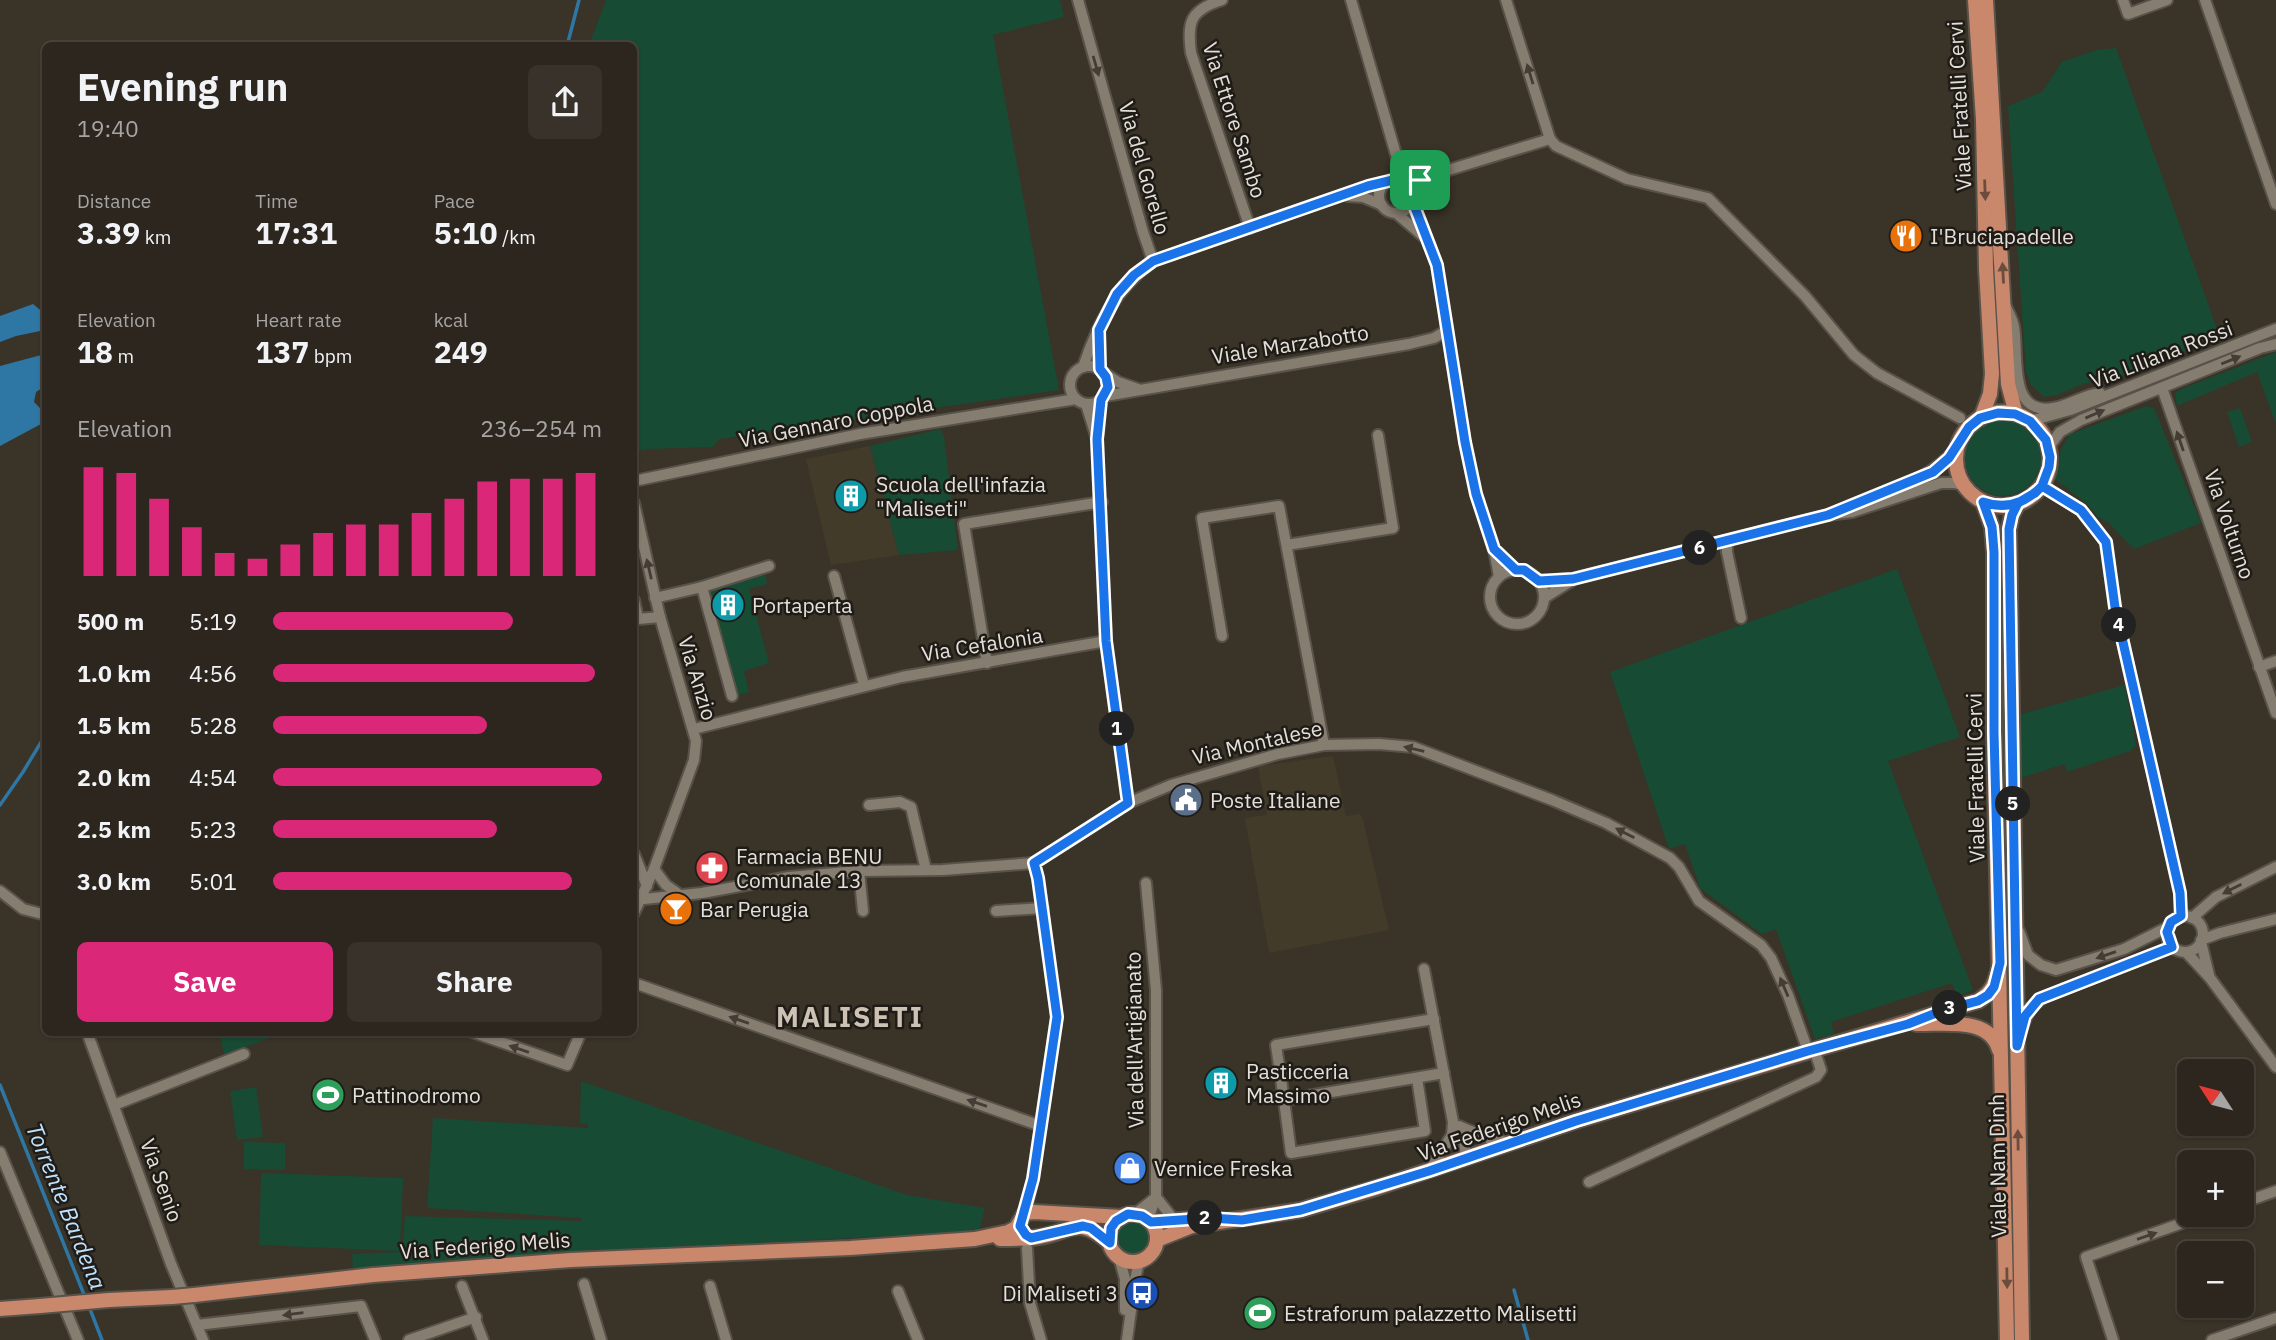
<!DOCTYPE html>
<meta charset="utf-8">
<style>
body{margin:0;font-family:"IBM Plex Sans",sans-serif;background:#38322b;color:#f1f3f6;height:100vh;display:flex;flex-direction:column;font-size:26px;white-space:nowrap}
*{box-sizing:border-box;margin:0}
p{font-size:23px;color:#a6a5a4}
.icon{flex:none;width:38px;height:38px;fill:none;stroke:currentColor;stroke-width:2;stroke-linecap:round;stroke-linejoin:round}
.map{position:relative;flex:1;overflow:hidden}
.details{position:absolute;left:42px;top:42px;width:595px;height:994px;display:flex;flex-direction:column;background:#2c261e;border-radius:10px;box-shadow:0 2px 5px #0004,0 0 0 2px #48433c}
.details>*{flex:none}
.needle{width:46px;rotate:306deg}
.tools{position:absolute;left:2177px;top:1059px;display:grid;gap:14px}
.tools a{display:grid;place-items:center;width:77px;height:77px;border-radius:10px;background:#2c261e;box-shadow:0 2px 5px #0004,0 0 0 2px #48433c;font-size:35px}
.pin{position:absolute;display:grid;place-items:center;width:60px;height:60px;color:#fff;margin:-30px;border-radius:14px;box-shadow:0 4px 10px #0006}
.km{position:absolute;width:35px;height:35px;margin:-18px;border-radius:50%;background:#222;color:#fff;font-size:19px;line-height:35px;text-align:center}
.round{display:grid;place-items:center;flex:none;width:74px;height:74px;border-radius:10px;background:#38322b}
.overview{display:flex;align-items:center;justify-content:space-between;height:119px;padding:0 35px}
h1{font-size:38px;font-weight:700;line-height:52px}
.stats{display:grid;grid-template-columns:repeat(3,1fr);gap:10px;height:119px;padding:7px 35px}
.stats div{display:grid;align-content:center}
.stats b{font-size:30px;font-weight:700}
.stats small{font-size:19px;font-weight:400}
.stats p{font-size:19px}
.chart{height:196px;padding:14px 35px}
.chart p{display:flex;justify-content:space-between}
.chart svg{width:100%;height:126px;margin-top:7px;stroke:#db2777;stroke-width:6}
.button{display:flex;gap:14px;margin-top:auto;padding:14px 35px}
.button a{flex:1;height:80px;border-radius:10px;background:#db2777;color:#fff;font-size:28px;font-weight:700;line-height:80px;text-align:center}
.button a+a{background:#38322b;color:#f1f3f6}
ul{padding:0 35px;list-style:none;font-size:23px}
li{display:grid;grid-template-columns:112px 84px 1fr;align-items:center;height:52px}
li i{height:18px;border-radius:9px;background:#db2777}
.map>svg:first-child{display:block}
</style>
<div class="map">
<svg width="2276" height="1340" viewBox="0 0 2276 1340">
<rect width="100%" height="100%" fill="#3a3328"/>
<!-- education -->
<g fill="#433b2a">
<path d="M870 446 899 555 831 565 806 459Z"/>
<path d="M1333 756 1346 816 1360 814 1363 820 1389 930 1269 953 1245 818 1267 815 1258 766Z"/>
</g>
<!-- green -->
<g fill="#174b34">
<path d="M606 0H1060L1064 17 993 35 1059 390 719 439 713 447 647 449 634 452V46L589 45Z"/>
<path d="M2116 48 2220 337 2134 373 2083 384 2057 395 2044 397 2031 385 2026 372 2008 106 2042 92 2062 62 2096 50Z"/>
<path d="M2276 352V424L2257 372 2177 406 2175 393 2181 389Z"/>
<path d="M2146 406 2154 408 2201 523 2134 549 2109 523 2098 517 2086 503 2056 480V477L2061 449 2070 434Z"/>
<path d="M2240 408 2252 442 2239 447 2227 412Z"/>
<circle cx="2003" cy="458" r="38"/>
<path d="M940 429 944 437 958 550 899 555 870 446Z"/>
<path d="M1897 569 1960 737 1888 761 1973 990 1957 996 1952 983 1831 1022 1834 1034 1815 1039 1776 929 1762 934 1700 888 1685 844 1669 849 1610 672Z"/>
<path d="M765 571 767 584 749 589 769 663 744 671 749 692 736 696 707 590Z"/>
<path d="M2125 685 2136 746 2130 751 2067 772 2065 764 2021 778V714Z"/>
<path d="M220 1033V1032L283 1033 224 1055Z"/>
<path d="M581 1081 907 1195 985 1208 979 1231 587 1252 353 1272 352 1254 402 1252 405 1216 582 1221V1218L427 1208 433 1118 588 1128V1124L580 1123Z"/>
<path d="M256 1087 263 1137 237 1140 230 1091Z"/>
<path d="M244 1142 285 1143V1170L244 1169Z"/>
<path d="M261 1173 403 1178 400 1251 259 1245Z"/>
<circle cx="1133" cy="1237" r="17"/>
</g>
<!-- water -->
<g fill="#2e76a4">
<path d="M33 304 45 314V330L16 336 0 342V316Z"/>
<path d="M45 354V386L36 392 34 402 41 409V424L0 446V366Z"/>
</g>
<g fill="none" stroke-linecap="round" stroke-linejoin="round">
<!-- stream -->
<g stroke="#2e76a4" stroke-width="3.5">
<path d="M567 46 579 0"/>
<path d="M0 805 23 772 46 734"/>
<path d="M0 1085 85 1297"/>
<path d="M1514 1290 1528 1340"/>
<path d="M88 1304 102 1340"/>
</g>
<defs>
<g id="minor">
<path d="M1078 0 1143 232 1153 261"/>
<path d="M1222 0C1190 10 1187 22 1191 53L1250 228"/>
<path d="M1351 0 1404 182"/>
<path d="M1506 0 1550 139 1556 146 1627 179 1708 198 1805 296 1854 355 1877 373 1960 418"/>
<path d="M2123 0 2128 14 2167 0"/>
<path d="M2205 0 2276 204"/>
<circle cx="1396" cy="196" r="17"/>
<path d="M1406 183 1550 139"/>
<path d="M1348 196 1363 197 1382 205"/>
<path d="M1412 200 1437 265 1465 442 1476 494 1494 549 1499 577"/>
<path d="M1396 213 1423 236"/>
<path d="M2006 307C2009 313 2013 320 2014 327 2019 353 2007 416 2053 408 2069 406 2083 395 2100 393"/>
<path d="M1099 333 1100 369"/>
<circle cx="1089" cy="385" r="19"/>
<path d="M1083 367C1098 323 1115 290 1153 261L1368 186 1388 181"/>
<path d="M1104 373 1118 382 1138 389"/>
<path d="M2162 388 2276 713"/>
<path d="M1105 396 1409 344 1434 338 1446 331"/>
<path d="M1086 404 1097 439 1106 641 1128 803"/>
<path d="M2030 421 2070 410 2276 329"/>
<path d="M1098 433 1101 400"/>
<path d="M2048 448 2060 432 2081 420 2260 348 2276 344"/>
<path d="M634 481 860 434 1076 399"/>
<path d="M2042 486 2081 510 2106 542 2115 607 2180 893 2181 916"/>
<path d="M634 503 660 617 696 741 694 760 654 869 634 913"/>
<path d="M1853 505C1891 490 1933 479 1958 446"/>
<path d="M1727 541V552L1741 618"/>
<path d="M1287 545 1393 528 1378 435"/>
<circle cx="1517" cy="597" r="27"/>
<path d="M834 576 864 685"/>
<path d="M1539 581 1573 579 1828 515 1852 512 1941 483H1955L1964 485"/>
<path d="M702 587 769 566"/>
<path d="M655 598 702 587 732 696"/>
<path d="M1544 598 1571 581"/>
<path d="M634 600 638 619 660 617"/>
<path d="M1222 636 1202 518 1279 506 1324 745"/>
<path d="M987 663 964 524 1102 502"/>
<path d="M2259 667 2276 661"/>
<path d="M694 729 902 677 1106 641"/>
<path d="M869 805 900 802 911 807 926 870"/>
<path d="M634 854 647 886"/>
<path d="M654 869 666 885 680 895"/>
<path d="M859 871 863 911"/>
<path d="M1146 883 1156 990V1197L1148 1219"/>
<path d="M0 891 23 909 46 915"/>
<path d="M634 900 702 893 789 877 859 871 943 870 1034 863 1128 803 1171 785 1278 754 1324 745 1379 744 1413 747 1552 800 1606 823 1670 858 1679 867 1699 901 1761 945 1771 958 1788 995 1808 1051"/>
<path d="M996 911 1043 908"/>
<circle cx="2185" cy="934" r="18"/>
<path d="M2192 918 2216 897 2276 867"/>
<path d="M2019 931 2028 955 2041 965 2056 970 2124 949 2168 927"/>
<path d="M2201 940 2220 933 2276 919"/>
<path d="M2201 942 2209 975"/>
<path d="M2186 952 2210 978 2276 1067"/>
<path d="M1424 969 1453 1122 1452 1135 1429 1171"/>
<path d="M634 983 1041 1126"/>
<path d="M1434 1019 1276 1045 1284 1100 1444 1073"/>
<path d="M2021 1030 2030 1008 2044 997 2172 947"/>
<path d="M87 1032 171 1264 203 1340"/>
<path d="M472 1032 567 1065 581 1032"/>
<path d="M1284 1100 1291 1153 1425 1131 1417 1078"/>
<path d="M114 1105 244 1054"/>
<path d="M1459 1126 1463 1128 1466 1159"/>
<path d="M1463 1128 1488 1138 1510 1143"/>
<path d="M0 1152 78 1340"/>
<path d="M1589 1182 1816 1077 1821 1070 1814 1049"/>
<path d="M1156 1197 1174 1220"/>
<path d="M2242 1203 2276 1191"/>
<path d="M1025 1213 1033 1179 1057 1017 1038 878 1034 863"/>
<path d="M1135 1214 1154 1199"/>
<path d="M1027 1248 1030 1303 1041 1340"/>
<path d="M1119 1257 1125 1279V1310"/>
<path d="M584 1284 601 1340"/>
<path d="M462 1286 483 1340"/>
<path d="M710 1286 726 1340"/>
<path d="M898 1291 918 1340"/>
<path d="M197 1325 361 1306 375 1340"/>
<path d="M409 1340 476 1317"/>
<path d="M1127 1340 1135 1280 1139 1261"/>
<path d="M2113 1340 2086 1257 2208 1214"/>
<path d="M2212 1340 2276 1318"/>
</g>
<g id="major">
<path d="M1975 0 1983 120 1986 269 1992 374 1990 394 1981 418"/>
<path d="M1986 0 2008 384 2016 414"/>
<circle cx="2003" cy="459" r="47"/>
<path d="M1983 502 1992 527 1994 552V732L2007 1340"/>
<path d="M2018 503 2012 515 2009 529 2022 1340"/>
<path d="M1916 1024C1943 1025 1990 1016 1999 1050"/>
<circle cx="1133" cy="1238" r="24"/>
<path d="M1151 1222 1195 1219"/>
<path d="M1000 1239C1012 1239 1026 1239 1039 1237 1074 1231 1077 1215 1110 1243"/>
<path d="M1157 1240 1192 1226 1301 1210 1376 1188 1576 1121 1978 1001C1994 991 1996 981 2000 963"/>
<path d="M194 1295 373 1275 571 1260 850 1248 975 1239 1008 1232 1016 1228 1025 1213 1034 1212 1122 1217"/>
<path d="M109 1300 172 1297"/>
<path d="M0 1309 40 1306"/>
</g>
</defs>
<!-- minor casing -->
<use href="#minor" stroke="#585249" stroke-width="14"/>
<!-- major casing -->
<use href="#major" stroke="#585249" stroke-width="18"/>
<!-- minor -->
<use href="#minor" stroke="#867d71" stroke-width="10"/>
<!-- major -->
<use href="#major" stroke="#c9876c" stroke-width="14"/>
<defs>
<g id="major-bridge">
<path d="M172 1297 194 1295"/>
<path d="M40 1306 109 1300"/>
</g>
</defs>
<!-- major-bridge casing -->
<use href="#major-bridge" stroke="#585249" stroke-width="18" stroke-linecap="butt"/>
<!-- major-bridge -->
<use href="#major-bridge" stroke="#c9876c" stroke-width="14"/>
</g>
<!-- one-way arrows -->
<defs><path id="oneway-solid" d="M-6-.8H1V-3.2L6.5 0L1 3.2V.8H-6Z" transform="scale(1.75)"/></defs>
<g fill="#433d36">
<use href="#oneway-solid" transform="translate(1096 66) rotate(74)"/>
<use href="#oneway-solid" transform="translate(1530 74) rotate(-107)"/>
<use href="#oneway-solid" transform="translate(2231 360) rotate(-22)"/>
<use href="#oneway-solid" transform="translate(2095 414) rotate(-23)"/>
<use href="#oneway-solid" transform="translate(2180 441) rotate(-109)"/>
<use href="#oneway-solid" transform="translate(649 569) rotate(-103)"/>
<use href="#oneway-solid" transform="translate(1414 749) rotate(-167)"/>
<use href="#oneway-solid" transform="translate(1625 833) rotate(-153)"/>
<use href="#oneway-solid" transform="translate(2232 889) rotate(153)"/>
<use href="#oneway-solid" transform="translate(2106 955) rotate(161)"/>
<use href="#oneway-solid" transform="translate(1784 987) rotate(-113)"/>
<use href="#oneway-solid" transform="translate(739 1020) rotate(-161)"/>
<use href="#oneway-solid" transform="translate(519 1049) rotate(-161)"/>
<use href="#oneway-solid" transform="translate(977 1103) rotate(-161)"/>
<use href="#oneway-solid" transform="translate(2147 1236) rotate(-19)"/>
<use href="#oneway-solid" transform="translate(293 1314) rotate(173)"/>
</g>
<g fill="#6b4c3d">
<use href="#oneway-solid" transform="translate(1985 190) rotate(88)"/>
<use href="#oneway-solid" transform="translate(2003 273) rotate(-93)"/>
<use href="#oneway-solid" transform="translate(2018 1140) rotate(-91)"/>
<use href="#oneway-solid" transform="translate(2007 1278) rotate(89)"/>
</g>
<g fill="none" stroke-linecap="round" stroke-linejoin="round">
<defs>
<path id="route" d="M1420 180 1406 183 1393 180 1368 186 1153 261 1134 275 1117 294 1099 330 1100 369 1106 377 1108 387 1101 400 1097 439 1106 641 1128 803 1034 863 1038 878 1057 1017 1033 1179 1020 1226 1026 1235 1031 1238 1083 1226 1091 1228 1110 1243 1111 1228 1116 1221 1128 1214 1142 1216 1151 1222 1210 1218 1242 1220 1301 1210 1429 1171 1576 1121 1808 1051 1908 1024 1944 1010 1978 1001 1988 995 1994 987 2000 963 1994 732V552L1992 527 1983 502C2006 510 2025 504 2042 486L2081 510 2106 542 2115 607 2180 893 2181 916 2171 922 2167 932 2172 947 2039 999 2025 1016 2017 1046 2009 529 2012 515 2018 503 2035 493 2042 486 2049 467 2050 457 2046 440 2030 421 2015 414 1998 413 1980 418 1969 427 1949 458 1933 472 1828 515 1573 579 1539 581 1524 570H1516L1494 549 1476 494 1465 442 1437 265 1412 200V192L1420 180"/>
</defs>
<!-- route casing -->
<use href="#route" stroke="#fff" stroke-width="14"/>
<!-- route -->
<use href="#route" stroke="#1a73e8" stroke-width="9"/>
</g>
<!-- icons -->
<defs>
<symbol id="restaurant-disc" viewBox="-11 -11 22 22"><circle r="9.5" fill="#e8710a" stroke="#1f1b16"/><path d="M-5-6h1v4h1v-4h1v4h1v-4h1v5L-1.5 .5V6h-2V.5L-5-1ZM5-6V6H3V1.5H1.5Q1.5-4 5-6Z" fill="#fff"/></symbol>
<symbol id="building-disc" viewBox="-11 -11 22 22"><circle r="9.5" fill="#0f9aa8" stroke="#1f1b16"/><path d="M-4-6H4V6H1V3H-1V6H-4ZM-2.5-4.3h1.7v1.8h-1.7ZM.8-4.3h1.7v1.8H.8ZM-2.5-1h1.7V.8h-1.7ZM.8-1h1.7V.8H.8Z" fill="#fff"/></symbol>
<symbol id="civic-disc" viewBox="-11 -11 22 22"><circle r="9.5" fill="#5c6f8a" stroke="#1f1b16"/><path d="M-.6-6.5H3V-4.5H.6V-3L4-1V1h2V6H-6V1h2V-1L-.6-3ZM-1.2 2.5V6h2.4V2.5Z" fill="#fff"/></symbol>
<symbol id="pharmacy-disc" viewBox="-11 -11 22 22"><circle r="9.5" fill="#e0444e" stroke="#1f1b16"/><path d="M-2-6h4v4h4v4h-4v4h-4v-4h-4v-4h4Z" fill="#fff"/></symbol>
<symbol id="bar-disc" viewBox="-11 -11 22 22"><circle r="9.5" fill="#e8710a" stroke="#1f1b16"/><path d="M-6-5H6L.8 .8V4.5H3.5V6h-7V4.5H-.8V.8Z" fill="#fff"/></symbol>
<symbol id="stadium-disc" viewBox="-11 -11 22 22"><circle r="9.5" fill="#2e9e5b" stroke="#1f1b16"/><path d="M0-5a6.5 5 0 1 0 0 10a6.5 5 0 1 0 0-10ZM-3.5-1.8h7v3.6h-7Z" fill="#fff"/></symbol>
<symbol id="shop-disc" viewBox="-11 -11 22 22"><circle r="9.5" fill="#3f7fe0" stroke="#1f1b16"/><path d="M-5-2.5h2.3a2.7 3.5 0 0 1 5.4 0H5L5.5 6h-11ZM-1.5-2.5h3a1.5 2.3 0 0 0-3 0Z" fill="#fff"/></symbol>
<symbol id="bus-disc" viewBox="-11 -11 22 22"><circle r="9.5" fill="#1a4fb4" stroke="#1f1b16"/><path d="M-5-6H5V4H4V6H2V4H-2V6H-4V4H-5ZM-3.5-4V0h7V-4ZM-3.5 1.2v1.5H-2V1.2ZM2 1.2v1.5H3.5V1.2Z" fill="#fff"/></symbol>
</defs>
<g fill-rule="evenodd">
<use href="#restaurant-disc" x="1887" y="217" width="38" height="38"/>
<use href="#building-disc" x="832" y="477" width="38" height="38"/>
<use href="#building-disc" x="709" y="586" width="38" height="38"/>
<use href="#civic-disc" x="1167" y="781" width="38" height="38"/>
<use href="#pharmacy-disc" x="693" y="849" width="38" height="38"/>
<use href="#bar-disc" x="657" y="890" width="38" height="38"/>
<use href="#building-disc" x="1202" y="1064" width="38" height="38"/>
<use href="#stadium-disc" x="309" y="1076" width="38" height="38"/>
<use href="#shop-disc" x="1111" y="1149" width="38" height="38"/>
<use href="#bus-disc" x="1123" y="1274" width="38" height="38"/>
<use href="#stadium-disc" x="1241" y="1294" width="38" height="38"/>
</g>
<g text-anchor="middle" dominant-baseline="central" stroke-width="5" stroke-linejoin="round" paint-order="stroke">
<!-- street labels -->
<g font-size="21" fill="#e4e0d9" stroke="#1f1b16">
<text transform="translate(1959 106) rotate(-93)">Viale Fratelli Cervi</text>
<text transform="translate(1235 120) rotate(72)">Via Ettore Sambo</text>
<text transform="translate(1145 168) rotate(74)">Via del Gorello</text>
<text transform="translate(1290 344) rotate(-9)">Viale Marzabotto</text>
<text transform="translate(2161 354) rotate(-21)">Via Liliana Rossi</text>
<text transform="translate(836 421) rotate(-11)">Via Gennaro Coppola</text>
<text transform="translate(2230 524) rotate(71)">Via Volturno</text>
<text transform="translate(982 644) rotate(-9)">Via Cefalonia</text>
<text transform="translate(698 678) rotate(73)">Via Anzio</text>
<text transform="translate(1257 742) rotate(-13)">Via Montalese</text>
<text transform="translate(1975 778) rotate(-91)">Viale Fratelli Cervi</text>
<text transform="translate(1134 1040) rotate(-91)">Via dell'Artigianato</text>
<text transform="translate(1499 1126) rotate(-19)">Via Federigo Melis</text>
<text transform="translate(1997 1166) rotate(-91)">Viale Nam Dinh</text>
<text transform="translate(162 1180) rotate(70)">Via Senio</text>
<text transform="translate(485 1245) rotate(-4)">Via Federigo Melis</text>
</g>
<!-- poi labels -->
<g font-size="21" fill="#e4e0d9" stroke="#1f1b16" text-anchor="start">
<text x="1930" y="236">I'Bruciapadelle</text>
<text x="876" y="484">Scuola dell'infazia<tspan x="876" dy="24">"Maliseti"</tspan></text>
<text x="752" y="605">Portaperta</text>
<text x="1210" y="800">Poste Italiane</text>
<text x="736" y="856">Farmacia BENU<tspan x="736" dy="24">Comunale 13</tspan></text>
<text x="700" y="909">Bar Perugia</text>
<text x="1246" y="1071">Pasticceria<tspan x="1246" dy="24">Massimo</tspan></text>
<text x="352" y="1095">Pattinodromo</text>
<text x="1154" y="1168">Vernice Freska</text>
<text x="1118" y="1293" text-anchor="end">Di Maliseti 3</text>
<text x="1284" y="1313">Estraforum palazzetto Malisetti</text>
</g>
<!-- water labels -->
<g font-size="23" font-style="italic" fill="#bfe3fe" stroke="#1f1b16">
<text transform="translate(67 1206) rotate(68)">Torrente Bardena</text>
</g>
<!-- district labels -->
<g font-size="28" font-weight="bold" letter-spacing="2" fill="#ccc3b5" stroke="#1f1b16">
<text x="850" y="1016">MALISETI</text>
</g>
</g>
</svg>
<div class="tools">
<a><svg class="needle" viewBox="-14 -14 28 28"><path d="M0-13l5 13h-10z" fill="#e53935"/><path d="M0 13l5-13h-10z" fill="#a6a5a4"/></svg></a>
<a>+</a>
<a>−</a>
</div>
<div class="pin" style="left:1420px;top:180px;background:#1e9e55"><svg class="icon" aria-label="arrive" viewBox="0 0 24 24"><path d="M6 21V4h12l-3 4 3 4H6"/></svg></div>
<b class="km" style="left:1117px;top:729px">1</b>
<b class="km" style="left:1205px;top:1218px">2</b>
<b class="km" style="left:1950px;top:1008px">3</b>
<b class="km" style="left:2119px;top:625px">4</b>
<b class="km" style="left:2013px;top:804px">5</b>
<b class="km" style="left:1700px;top:548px">6</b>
<section class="details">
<div class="overview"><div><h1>Evening run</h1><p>19:40</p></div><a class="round"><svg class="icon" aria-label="share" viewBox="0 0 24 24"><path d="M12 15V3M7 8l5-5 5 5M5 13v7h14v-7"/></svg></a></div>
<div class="stats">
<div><p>Distance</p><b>3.39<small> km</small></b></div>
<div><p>Time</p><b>17:31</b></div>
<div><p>Pace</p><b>5:10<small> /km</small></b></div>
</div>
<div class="stats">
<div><p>Elevation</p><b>18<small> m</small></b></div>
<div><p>Heart rate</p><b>137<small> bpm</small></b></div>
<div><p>kcal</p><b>249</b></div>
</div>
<div class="chart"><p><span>Elevation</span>236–254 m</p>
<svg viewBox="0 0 160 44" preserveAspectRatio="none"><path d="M5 44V6M15 44V8M25 44V17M35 44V27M45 44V36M55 44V38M65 44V33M75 44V29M85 44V26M95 44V26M105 44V22M115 44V17M125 44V11M135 44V10M145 44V10M155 44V8"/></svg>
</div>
<ul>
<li><b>500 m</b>5:19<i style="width:73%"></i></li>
<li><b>1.0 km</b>4:56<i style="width:98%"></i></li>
<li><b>1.5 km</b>5:28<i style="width:65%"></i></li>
<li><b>2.0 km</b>4:54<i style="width:100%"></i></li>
<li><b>2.5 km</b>5:23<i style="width:68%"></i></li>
<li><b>3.0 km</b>5:01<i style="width:91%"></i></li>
</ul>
<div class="button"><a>Save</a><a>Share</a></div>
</section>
</div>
